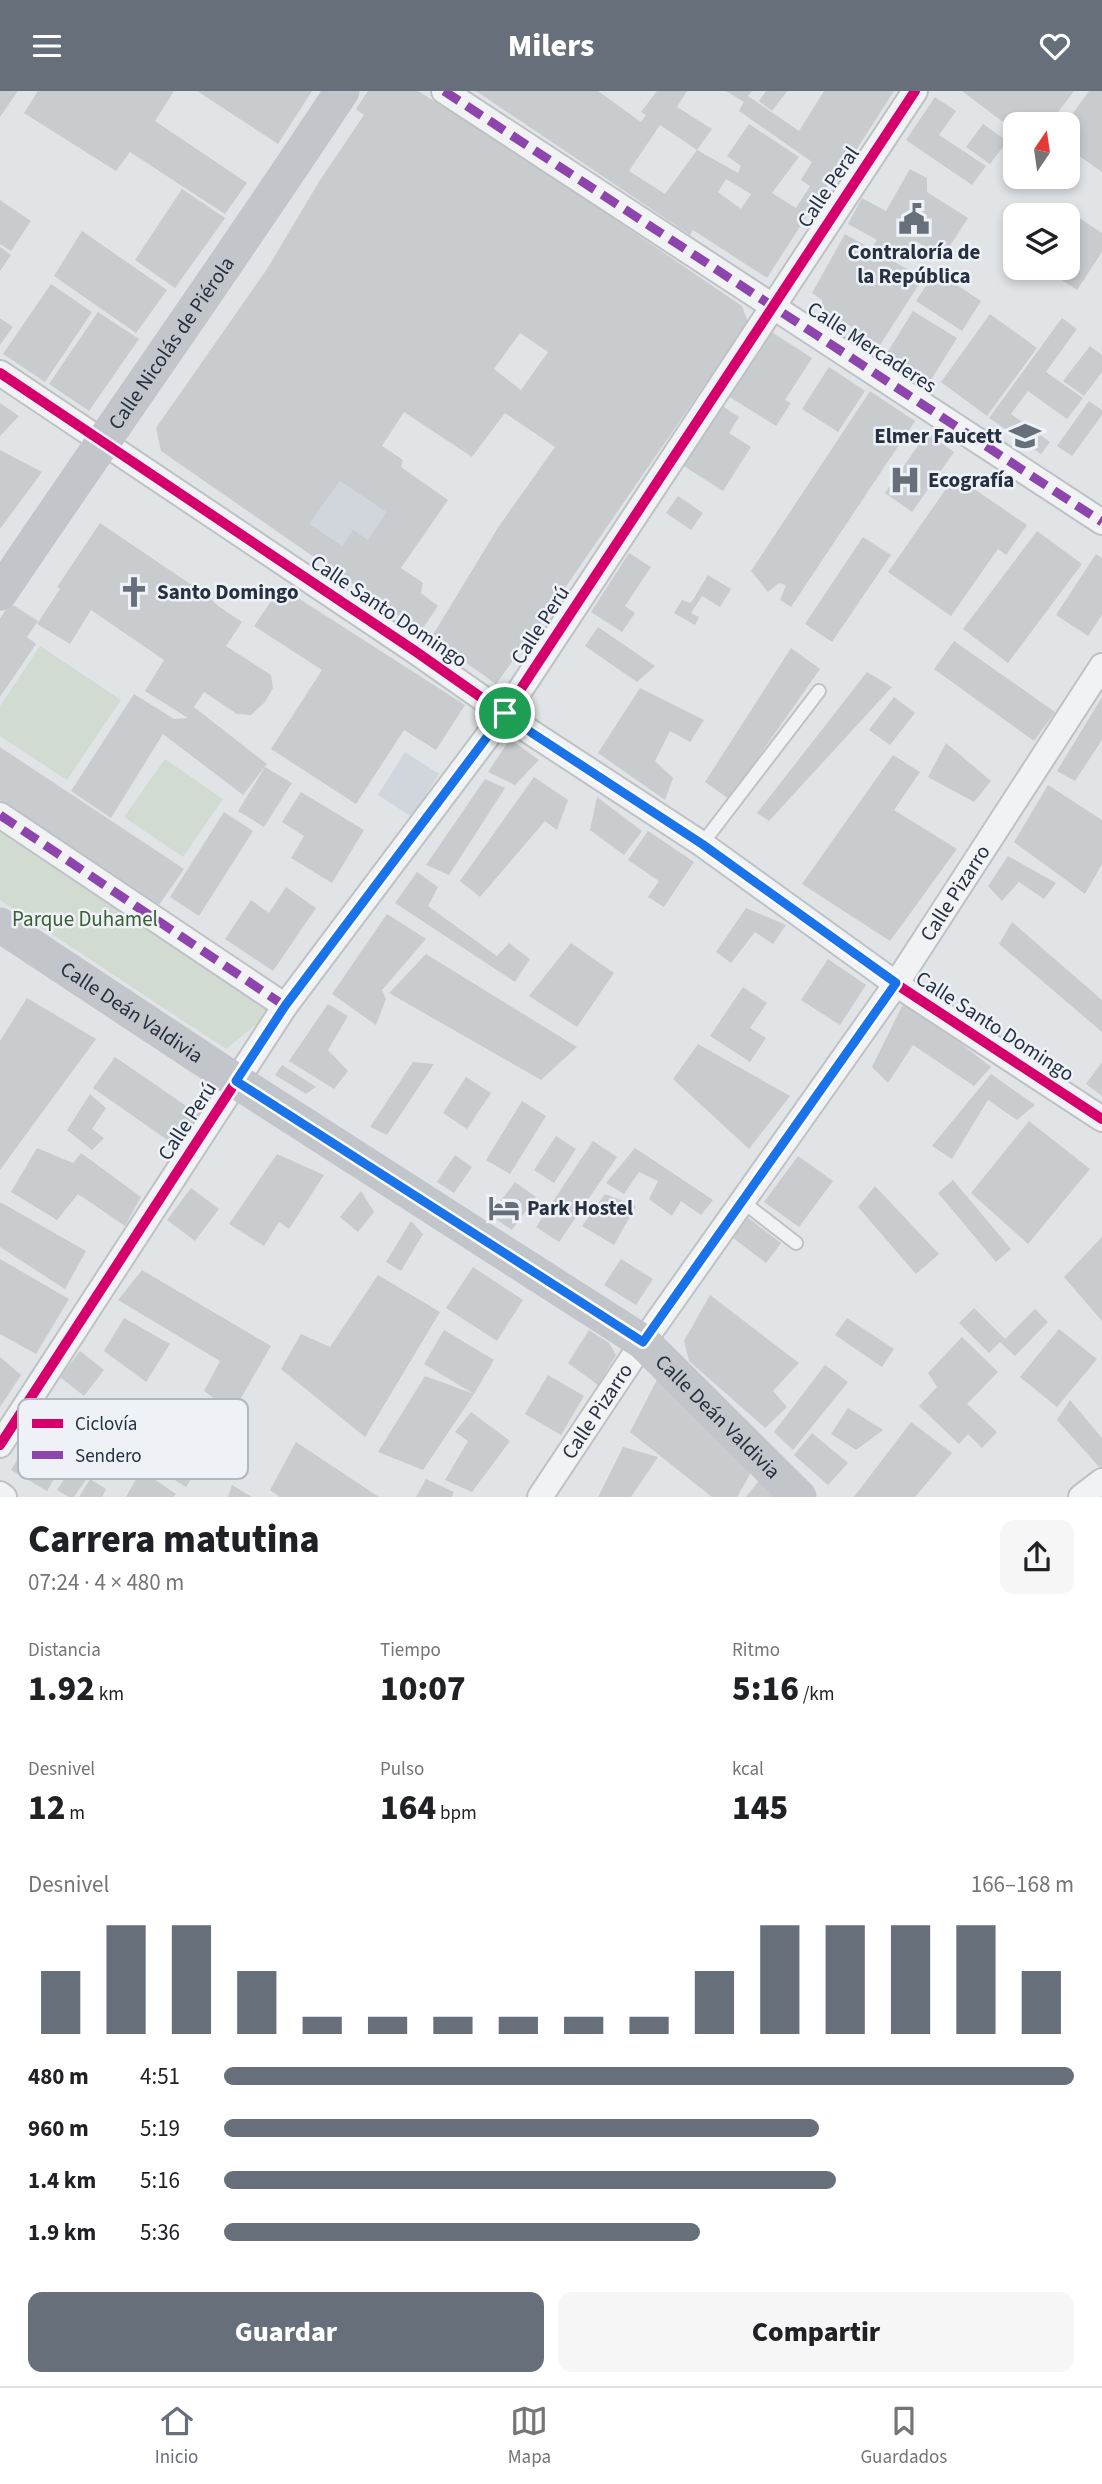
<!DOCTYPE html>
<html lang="es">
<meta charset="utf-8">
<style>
body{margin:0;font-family:"Source Sans 3",sans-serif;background:#f6f6f6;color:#202124;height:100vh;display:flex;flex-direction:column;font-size:26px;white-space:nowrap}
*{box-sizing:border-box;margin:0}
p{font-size:23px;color:#757577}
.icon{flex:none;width:38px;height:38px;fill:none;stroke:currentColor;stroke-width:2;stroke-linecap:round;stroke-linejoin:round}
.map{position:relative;height:1406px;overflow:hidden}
.sheet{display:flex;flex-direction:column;background:#fff;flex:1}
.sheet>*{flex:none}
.needle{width:46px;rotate:13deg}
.buttons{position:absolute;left:1003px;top:21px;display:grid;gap:14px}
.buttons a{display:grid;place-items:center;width:77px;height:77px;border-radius:14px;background:#fff;box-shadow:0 4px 10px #0003;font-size:35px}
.pin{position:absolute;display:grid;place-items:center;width:60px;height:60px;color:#fff;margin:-30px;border:4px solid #fff;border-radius:50%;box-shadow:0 2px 7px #0007}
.round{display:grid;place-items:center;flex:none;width:74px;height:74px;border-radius:14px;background:#f6f6f6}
.overview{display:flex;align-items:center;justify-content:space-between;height:119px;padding:0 28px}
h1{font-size:38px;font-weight:800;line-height:52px}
.metrics{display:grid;grid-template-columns:repeat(3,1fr);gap:10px;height:119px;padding:7px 28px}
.metrics div{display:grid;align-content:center}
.metrics b{font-size:35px;font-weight:800}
.metrics small{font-size:19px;font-weight:400}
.metrics p{font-size:19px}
.chart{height:196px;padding:14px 28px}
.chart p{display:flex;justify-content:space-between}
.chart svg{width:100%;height:126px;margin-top:7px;stroke:#676f7b;stroke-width:6}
.action{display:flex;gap:14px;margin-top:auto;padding:14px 28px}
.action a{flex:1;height:80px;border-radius:14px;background:#676f7b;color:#fff;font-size:28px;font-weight:800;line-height:80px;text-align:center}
.action a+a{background:#f6f6f6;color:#202124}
ul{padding:0 28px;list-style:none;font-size:23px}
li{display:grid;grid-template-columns:112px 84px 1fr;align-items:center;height:52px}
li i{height:18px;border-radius:9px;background:#676f7b}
header{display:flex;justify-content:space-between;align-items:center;height:91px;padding:0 28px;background:#676f7b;color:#fff;font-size:32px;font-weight:800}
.dock{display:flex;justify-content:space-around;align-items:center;height:98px;border-top:2px solid #e0e0e0;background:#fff;font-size:19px;color:#757577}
.dock a{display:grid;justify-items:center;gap:4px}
.dock .selected{color:#676f7b}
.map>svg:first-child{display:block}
</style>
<header><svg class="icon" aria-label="menu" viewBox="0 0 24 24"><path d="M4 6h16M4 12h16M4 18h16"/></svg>Milers<svg class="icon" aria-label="heart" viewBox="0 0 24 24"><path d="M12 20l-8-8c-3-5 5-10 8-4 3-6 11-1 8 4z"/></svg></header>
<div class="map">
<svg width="1102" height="1406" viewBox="0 0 1102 1406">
<rect width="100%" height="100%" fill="#e1e4e7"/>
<!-- built -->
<g fill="#d1d5dc">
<path d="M340 390 386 421 368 449 353 438 329 475 295 452Z"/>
<path d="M405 661 439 683 412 726 378 704Z"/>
</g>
<!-- green -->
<g fill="#d1dbd1">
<path d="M40 555 121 609 67 689 0 645V615Z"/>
<path d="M165 668 223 708 183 766 124 726Z"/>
<path d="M0 734 276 917 226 958 0 809Z"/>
</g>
<!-- building -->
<g fill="#c8cccf" fill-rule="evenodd">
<path d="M0 0H18L0 26Z"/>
<path d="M38 0H174L155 30 247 92 225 123 130 61 116 80 24 22Z"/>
<path d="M197 0H312L278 53Z"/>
<path d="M368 0H418L535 74 742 215 748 231 556 510 496 593 431 547 499 435 555 356 505 322 472 366 404 321 382 355 403 369 401 376 448 409 401 477 423 492 421 502 438 515 421 540 161 360 156 337 267 178 320 89 364 24 356 18ZM520 242 548 261 521 299 494 278ZM340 390 386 421 368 449 353 438 342 455 309 433Z"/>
<path d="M476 0H598L641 31 646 24 641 21 657 0H687L677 16 712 38 697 59 660 34 629 80 665 103 697 59 738 82 741 75 727 65 749 33 799 66 772 102 796 117 810 95 801 89 812 71 739 20 744 11 726 0H752L748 5 799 40 824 0H894L853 64 821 103 767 187 693 139 690 144ZM726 88 751 103 741 118 718 101Z"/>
<path d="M766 0H787L772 20 759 10Z"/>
<path d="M962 0H1074L1049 33H1015V40Z"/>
<path d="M1089 0H1102V81L1068 57V33H1065Z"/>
<path d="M935 6 956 20 939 44 986 75 972 94 906 49Z"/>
<path d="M983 33 1007 50 990 73 966 56Z"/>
<path d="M910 78 927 87V101L968 127 942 167 917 151 906 169 895 162 894 167 873 155 877 149 848 133 862 107 886 120Z"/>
<path d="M182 98 225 127 175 197 135 169Z"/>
<path d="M0 109 31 130 11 160 0 153Z"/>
<path d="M1076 125 1102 142V161L1077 199 1044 177H1068V137Z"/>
<path d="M82 140 167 199 136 242 54 185Z"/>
<path d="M845 143 923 187 880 254 822 217V209L812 202Z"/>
<path d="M0 156 11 164 0 180Z"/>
<path d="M936 180 981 210 962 240 916 210Z"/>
<path d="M51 193 92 221 45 291 3 263Z"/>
<path d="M913 220 957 247 931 289 887 262Z"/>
<path d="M98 221 139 248 89 320 49 293Z"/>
<path d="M990 223 1037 257 987 325 941 291Z"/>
<path d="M0 227 13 236 0 254Z"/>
<path d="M1062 227 1077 238 1046 281 1083 307 1067 328 1028 300 1011 323 1050 351 1041 363 989 327Z"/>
<path d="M770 240 812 267 785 309 791 312 776 335 728 305Z"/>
<path d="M1090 255 1102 264V281L1084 305 1063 290Z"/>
<path d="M829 276 865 300 838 341 802 318Z"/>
<path d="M870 300 915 330 791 516 780 509 786 494 779 492 768 501 751 480Z"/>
<path d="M1089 310 1102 319V324L1072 365 1057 355Z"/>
<path d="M0 312 19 325 0 345Z"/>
<path d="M718 312 739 326 729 342 751 356 723 400 679 372Z"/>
<path d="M927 342 954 361 912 421 885 402Z"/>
<path d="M0 359 42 381 0 438Z"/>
<path d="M955 385 1027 434 1006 464 998 458 951 525 888 481Z"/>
<path d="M678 405 703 422 691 439 666 422Z"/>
<path d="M100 432 208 505 218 515 242 531 226 555 271 584 273 597 265 611 251 624 237 623 204 601 194 616 267 673 243 704 163 643 111 727 71 700 134 603 174 628 188 627 145 600 164 569 91 519 70 553 37 533 60 498 57 496Z"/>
<path d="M1037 440 1082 473 1008 572 963 538Z"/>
<path d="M863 446 891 464 832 551 805 533Z"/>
<path d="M629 462 651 476 625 515 635 522 622 541 591 521Z"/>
<path d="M1096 463 1102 467V524L1088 545 1056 524Z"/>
<path d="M708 484 731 498 720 516 702 505 691 522 699 526 695 534 674 522 682 509 691 512Z"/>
<path d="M281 496 465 614 436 659 404 639 356 713 271 658 322 579 254 535Z"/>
<path d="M10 512 38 530 27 546 36 553 0 606V528Z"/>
<path d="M598 536 655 575 637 591 585 555Z"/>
<path d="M954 550 1055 621 1034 650 934 578Z"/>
<path d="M791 557 820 578 729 708 705 691Z"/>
<path d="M867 581 892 596 769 730 757 722Z"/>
<path d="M640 597 704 629 690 651 670 640 655 670 673 687 665 709 598 662Z"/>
<path d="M894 606 915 622 890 654 869 639Z"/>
<path d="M1102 606V649L1075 690 1057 680Z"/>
<path d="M510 648 539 669 515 694 488 681Z"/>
<path d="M946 652 991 690 974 711 928 686Z"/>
<path d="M0 656 184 778 159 814 0 709Z"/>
<path d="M893 664 920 681 894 719 957 758 890 850 802 793Z"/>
<path d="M265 676 292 692 264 736 238 720Z"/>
<path d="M534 686 568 709 557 739 545 730 480 806 460 790Z"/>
<path d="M485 688 505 697 449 784 426 774Z"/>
<path d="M1048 694 1102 729V773L1085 803 1014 751Z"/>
<path d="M301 701 364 739 332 792 291 767 304 745 282 731Z"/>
<path d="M597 706 642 740 624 764 590 739Z"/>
<path d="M224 721 253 740 199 825 170 806Z"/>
<path d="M648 740 694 771 664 816 648 806 659 790 628 769Z"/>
<path d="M1008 765 1056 792 1044 808 1019 791 1002 810 988 795Z"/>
<path d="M417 781 438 796 428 815 497 865 509 852 530 868 515 891 395 812Z"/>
<path d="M286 796 316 817 273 880 225 848 251 809 269 822Z"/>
<path d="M746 817 786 834 773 853 755 841 731 872 716 861Z"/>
<path d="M387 823 426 848 382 899 386 908 376 934 332 903Z"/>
<path d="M1012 831 1102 909V941L999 853Z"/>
<path d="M571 852 614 882 577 936 529 905Z"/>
<path d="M426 863 577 956 541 989 389 902Z"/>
<path d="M828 868 866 894 840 934 801 909Z"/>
<path d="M743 896 767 912 750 937 766 947 750 971 710 945Z"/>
<path d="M27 907 96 948 0 1079V950Z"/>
<path d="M328 913 348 925 328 959 348 980 334 998 289 970Z"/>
<path d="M902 915 918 919 991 976 974 995 913 954 888 992 872 976Z"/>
<path d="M698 953 790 1005 749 1058 673 988Z"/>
<path d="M115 966 201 1025 179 1057 93 997Z"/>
<path d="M413 971 434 973 387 1044 370 1036Z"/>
<path d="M1102 971V1005L1086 993Z"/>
<path d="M282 974 316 996 306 1003 275 984Z"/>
<path d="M991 983 1035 1014 1017 1029 988 1009 952 1068 932 1055Z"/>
<path d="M466 986 491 1002 467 1038 443 1022Z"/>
<path d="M90 1003 106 1017 92 1038 104 1047 92 1059 67 1039Z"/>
<path d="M522 1010 546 1025 510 1083 486 1069Z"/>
<path d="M1029 1030 1090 1078 1028 1153 971 1102Z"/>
<path d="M556 1045 576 1058 554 1092 534 1079Z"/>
<path d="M593 1050 617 1066 559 1151 536 1136Z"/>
<path d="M37 1057 73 1072 81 1062 141 1106 125 1135 78 1103 57 1129 11 1101Z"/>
<path d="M635 1057 713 1109 701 1124 681 1110 672 1125 649 1108 658 1090 639 1081 624 1103 606 1092Z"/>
<path d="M277 1063 324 1084 289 1138 279 1131 264 1155 229 1133Z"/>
<path d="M455 1064 472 1076 454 1102 437 1091Z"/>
<path d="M798 1065 833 1090 799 1136 764 1111Z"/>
<path d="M953 1089 1011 1158 996 1171 938 1102Z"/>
<path d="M515 1091 536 1106 512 1139 490 1124Z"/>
<path d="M875 1095 939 1163 916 1183 858 1116Z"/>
<path d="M191 1097 219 1118 195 1150 167 1129Z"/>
<path d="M361 1100 374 1121 358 1141 340 1126Z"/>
<path d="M605 1103 636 1115 614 1154 582 1135Z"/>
<path d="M0 1111 86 1160 65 1198 0 1156Z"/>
<path d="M747 1126 781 1152 766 1172 732 1146Z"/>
<path d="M411 1130 423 1143 401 1180 386 1171Z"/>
<path d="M1102 1146V1230L1064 1186Z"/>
<path d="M0 1168 69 1208 36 1263 0 1243Z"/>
<path d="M621 1168 653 1188 636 1214 604 1194Z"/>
<path d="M473 1176 523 1209 497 1250 446 1217Z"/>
<path d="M142 1179 271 1255 233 1321 204 1300 220 1270 118 1209Z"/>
<path d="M378 1184 440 1221 365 1346 281 1278 301 1243 330 1256Z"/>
<path d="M710 1204 799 1272 773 1300 787 1316 765 1337 689 1270 684 1250Z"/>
<path d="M974 1217 1005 1248 1035 1218 1048 1231 1015 1265 1000 1251 989 1262 959 1232Z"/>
<path d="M124 1227 170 1253 146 1291 104 1260Z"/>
<path d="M847 1227 894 1258 882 1276 835 1244Z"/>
<path d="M1059 1238 1097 1268 1057 1316 1020 1286Z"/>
<path d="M444 1239 494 1269 474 1303 424 1273Z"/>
<path d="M589 1239 609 1252 616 1264 598 1294 568 1272Z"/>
<path d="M962 1246 998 1281 967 1313 997 1341 982 1357 968 1343 959 1353 919 1315 937 1296 928 1282Z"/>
<path d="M80 1260 104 1279 84 1305 60 1286Z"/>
<path d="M0 1266 21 1284 0 1316Z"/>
<path d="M825 1274 848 1291 793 1359 774 1341Z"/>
<path d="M660 1283 754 1376 737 1406H712L630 1341Z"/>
<path d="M548 1284 584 1305 561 1344 525 1323Z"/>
<path d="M425 1285 474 1303 423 1379 378 1361Z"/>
<path d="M1070 1309 1102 1347V1379L1057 1329Z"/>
<path d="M179 1314 223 1339 186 1396 146 1371Z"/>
<path d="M848 1317 883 1339 856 1359 831 1343Z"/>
<path d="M471 1321 510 1350 472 1401 445 1389 468 1350 455 1341Z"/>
<path d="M911 1331 952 1362 915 1406H854Z"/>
<path d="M36 1336 72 1357 47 1400 11 1379Z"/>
<path d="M812 1342 848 1372 828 1394 794 1364Z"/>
<path d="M296 1351 379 1406H280L270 1399Z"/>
<path d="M623 1356 658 1366 631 1406H598Z"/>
<path d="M74 1374 89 1384 74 1406H69L57 1399Z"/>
<path d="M141 1379 176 1403 173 1406H126Z"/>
<path d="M762 1386 789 1406H746Z"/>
<path d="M90 1388 106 1398 102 1406H79Z"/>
<path d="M426 1388 454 1401 452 1406H416Z"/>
<path d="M232 1394 252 1406H228Z"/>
</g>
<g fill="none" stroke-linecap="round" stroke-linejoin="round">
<defs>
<g id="lane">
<path d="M702 753 819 600"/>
<path d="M743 1111 796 1152"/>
</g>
<g id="street">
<path d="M444 0 1102 431"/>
<path d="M0 282 415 560 532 642 702 753 896 893 1102 1028"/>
<path d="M0 724 285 915"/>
<path d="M0 1354 285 915 505 622 915 0"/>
<path d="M0 1403 4 1406"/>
<path id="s1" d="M540 1406 643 1251 896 893 1102 575"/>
<path d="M1081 1406 1102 1390"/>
</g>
</defs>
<!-- lane casing -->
<use href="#lane" stroke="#bec1c5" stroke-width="16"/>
<!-- street casing -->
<use href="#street" stroke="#bec1c5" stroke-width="28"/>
<!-- lane -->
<use href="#lane" stroke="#f1f2f3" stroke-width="12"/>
<!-- street -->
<use href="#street" stroke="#f1f2f3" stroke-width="24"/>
<!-- secondary -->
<g stroke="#c2c5c9" stroke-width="35">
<path id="s2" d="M0 502C113 334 231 169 342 0"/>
<path id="s3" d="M0 834 236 990 643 1251 799 1406"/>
</g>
<!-- quiet -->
<g stroke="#8e44ad" stroke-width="9" stroke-dasharray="18 9" stroke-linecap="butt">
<path d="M444 0 1102 431"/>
<path d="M0 724 285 915"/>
</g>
<defs>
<g id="cycleway">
<path d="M0 282 415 560 532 642 702 753 896 893 1102 1028"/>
<path d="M0 1354 285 915 505 622 915 0"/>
</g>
</defs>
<!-- cycleway casing -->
<use href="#cycleway" stroke="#eef2f7" stroke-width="15"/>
<!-- cycleway -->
<use href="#cycleway" stroke="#d6006c" stroke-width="10"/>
</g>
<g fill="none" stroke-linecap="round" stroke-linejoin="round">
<defs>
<path id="route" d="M505 622 532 642 702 753 896 892 643 1251 236 990 285 915Z"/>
</defs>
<!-- route casing -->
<use href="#route" stroke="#fff" stroke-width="14"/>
<!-- route -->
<use href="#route" stroke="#1a73e8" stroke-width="9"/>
</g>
<!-- icons -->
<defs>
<symbol id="civic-bare" viewBox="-9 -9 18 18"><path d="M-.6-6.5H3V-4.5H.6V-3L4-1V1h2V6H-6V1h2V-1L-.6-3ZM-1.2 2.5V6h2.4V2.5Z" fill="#676f7b" stroke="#eef2f7" stroke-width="2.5" paint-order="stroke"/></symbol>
<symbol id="school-bare" viewBox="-9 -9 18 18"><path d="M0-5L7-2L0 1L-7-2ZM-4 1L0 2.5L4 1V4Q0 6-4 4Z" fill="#676f7b" stroke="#eef2f7" stroke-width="2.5" paint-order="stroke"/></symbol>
<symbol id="hospital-bare" viewBox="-9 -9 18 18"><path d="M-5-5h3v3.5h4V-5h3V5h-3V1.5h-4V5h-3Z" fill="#676f7b" stroke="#eef2f7" stroke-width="2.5" paint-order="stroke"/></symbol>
<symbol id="church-bare" viewBox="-9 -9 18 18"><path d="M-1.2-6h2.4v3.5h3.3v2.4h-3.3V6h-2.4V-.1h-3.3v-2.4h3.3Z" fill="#676f7b" stroke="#eef2f7" stroke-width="2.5" paint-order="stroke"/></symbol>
<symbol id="hotel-bare" viewBox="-9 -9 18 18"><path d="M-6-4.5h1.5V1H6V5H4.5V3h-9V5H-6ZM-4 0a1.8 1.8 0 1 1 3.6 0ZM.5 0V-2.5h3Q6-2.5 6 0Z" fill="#676f7b" stroke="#eef2f7" stroke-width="2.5" paint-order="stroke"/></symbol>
</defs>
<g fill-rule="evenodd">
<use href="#civic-bare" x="892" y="106" width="44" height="44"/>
<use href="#school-bare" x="1003" y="323" width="44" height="44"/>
<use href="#hospital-bare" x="883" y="367" width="44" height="44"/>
<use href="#church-bare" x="112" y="479" width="44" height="44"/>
<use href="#hotel-bare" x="482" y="1095" width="44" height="44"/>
</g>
<g text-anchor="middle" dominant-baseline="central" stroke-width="5" stroke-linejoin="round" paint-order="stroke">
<!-- street labels -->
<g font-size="21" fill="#263041" stroke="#eef2f7">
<text transform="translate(828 96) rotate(-56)">Calle Peral</text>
<text stroke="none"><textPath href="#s2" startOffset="303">Calle Nicolás de Piérola</textPath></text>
<text transform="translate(872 256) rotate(33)">Calle Mercaderes</text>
<text transform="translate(389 520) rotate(34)">Calle Santo Domingo</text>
<text transform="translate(540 534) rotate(-57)">Calle Perú</text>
<text stroke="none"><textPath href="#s1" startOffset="733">Calle Pizarro</textPath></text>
<text stroke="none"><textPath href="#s3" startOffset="158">Calle Deán Valdivia</textPath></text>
<text transform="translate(995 935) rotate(33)">Calle Santo Domingo</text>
<text transform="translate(187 1030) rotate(-57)">Calle Perú</text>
<text stroke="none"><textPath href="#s1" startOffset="103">Calle Pizarro</textPath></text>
<text stroke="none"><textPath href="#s3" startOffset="872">Calle Deán Valdivia</textPath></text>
</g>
<!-- poi labels -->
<g font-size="21" font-weight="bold" fill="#263041" stroke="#eef2f7" text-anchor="start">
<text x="914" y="161" text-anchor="middle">Contraloría de<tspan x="914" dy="24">la República</tspan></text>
<text x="1002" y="345" text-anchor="end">Elmer Faucett</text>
<text x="928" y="389">Ecografía</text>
<text x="157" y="501">Santo Domingo</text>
<text x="527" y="1117">Park Hostel</text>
</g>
<!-- park labels -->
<g font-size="21" fill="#3a5e33" stroke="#eef2f7">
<text x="85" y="828">Parque Duhamel</text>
</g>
</g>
<!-- legend -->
<rect x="18" y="1308" width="230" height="80" rx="10" fill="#eef2f7" stroke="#b2b8c0" stroke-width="2"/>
<rect x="32" y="1328" width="31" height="9" fill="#d6006c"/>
<rect x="32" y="1360" width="31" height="8" fill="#8e44ad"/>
<g font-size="19" fill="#263041">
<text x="75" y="1339">Ciclovía</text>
<text x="75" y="1371">Sendero</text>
</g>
</svg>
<div class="buttons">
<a><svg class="needle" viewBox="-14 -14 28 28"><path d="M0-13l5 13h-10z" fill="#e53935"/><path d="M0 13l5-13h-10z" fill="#757577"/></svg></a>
<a><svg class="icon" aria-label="layers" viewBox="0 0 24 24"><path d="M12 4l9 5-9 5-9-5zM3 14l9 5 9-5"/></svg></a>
</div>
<div class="pin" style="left:505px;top:622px;background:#1e9e55"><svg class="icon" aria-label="arrive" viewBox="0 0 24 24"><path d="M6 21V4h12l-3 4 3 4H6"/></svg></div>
</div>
<section class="sheet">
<div class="overview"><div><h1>Carrera matutina</h1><p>07:24 · 4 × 480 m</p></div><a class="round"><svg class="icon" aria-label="share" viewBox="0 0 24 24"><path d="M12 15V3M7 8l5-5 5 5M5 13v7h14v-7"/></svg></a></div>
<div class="metrics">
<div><p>Distancia</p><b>1.92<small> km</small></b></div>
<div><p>Tiempo</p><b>10:07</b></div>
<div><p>Ritmo</p><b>5:16<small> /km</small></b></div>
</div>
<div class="metrics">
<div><p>Desnivel</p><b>12<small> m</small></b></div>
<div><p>Pulso</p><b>164<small> bpm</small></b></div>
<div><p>kcal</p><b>145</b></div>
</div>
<div class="chart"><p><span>Desnivel</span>166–168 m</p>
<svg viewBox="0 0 160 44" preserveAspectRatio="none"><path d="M5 44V22M15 44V6M25 44V6M35 44V22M45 44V38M55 44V38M65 44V38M75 44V38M85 44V38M95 44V38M105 44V22M115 44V6M125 44V6M135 44V6M145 44V6M155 44V22"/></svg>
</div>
<ul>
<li><b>480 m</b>4:51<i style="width:100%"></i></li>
<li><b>960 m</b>5:19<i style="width:70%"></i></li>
<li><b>1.4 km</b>5:16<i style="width:72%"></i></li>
<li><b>1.9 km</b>5:36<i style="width:56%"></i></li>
</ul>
<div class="action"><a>Guardar</a><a>Compartir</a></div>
</section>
<nav class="dock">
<a class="selected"><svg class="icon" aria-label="home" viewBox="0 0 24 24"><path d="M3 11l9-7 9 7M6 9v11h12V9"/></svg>Inicio</a>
<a><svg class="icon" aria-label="map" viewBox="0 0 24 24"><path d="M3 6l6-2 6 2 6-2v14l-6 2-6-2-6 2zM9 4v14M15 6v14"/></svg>Mapa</a>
<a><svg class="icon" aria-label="saved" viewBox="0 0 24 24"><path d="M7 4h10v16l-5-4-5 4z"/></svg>Guardados</a>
</nav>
